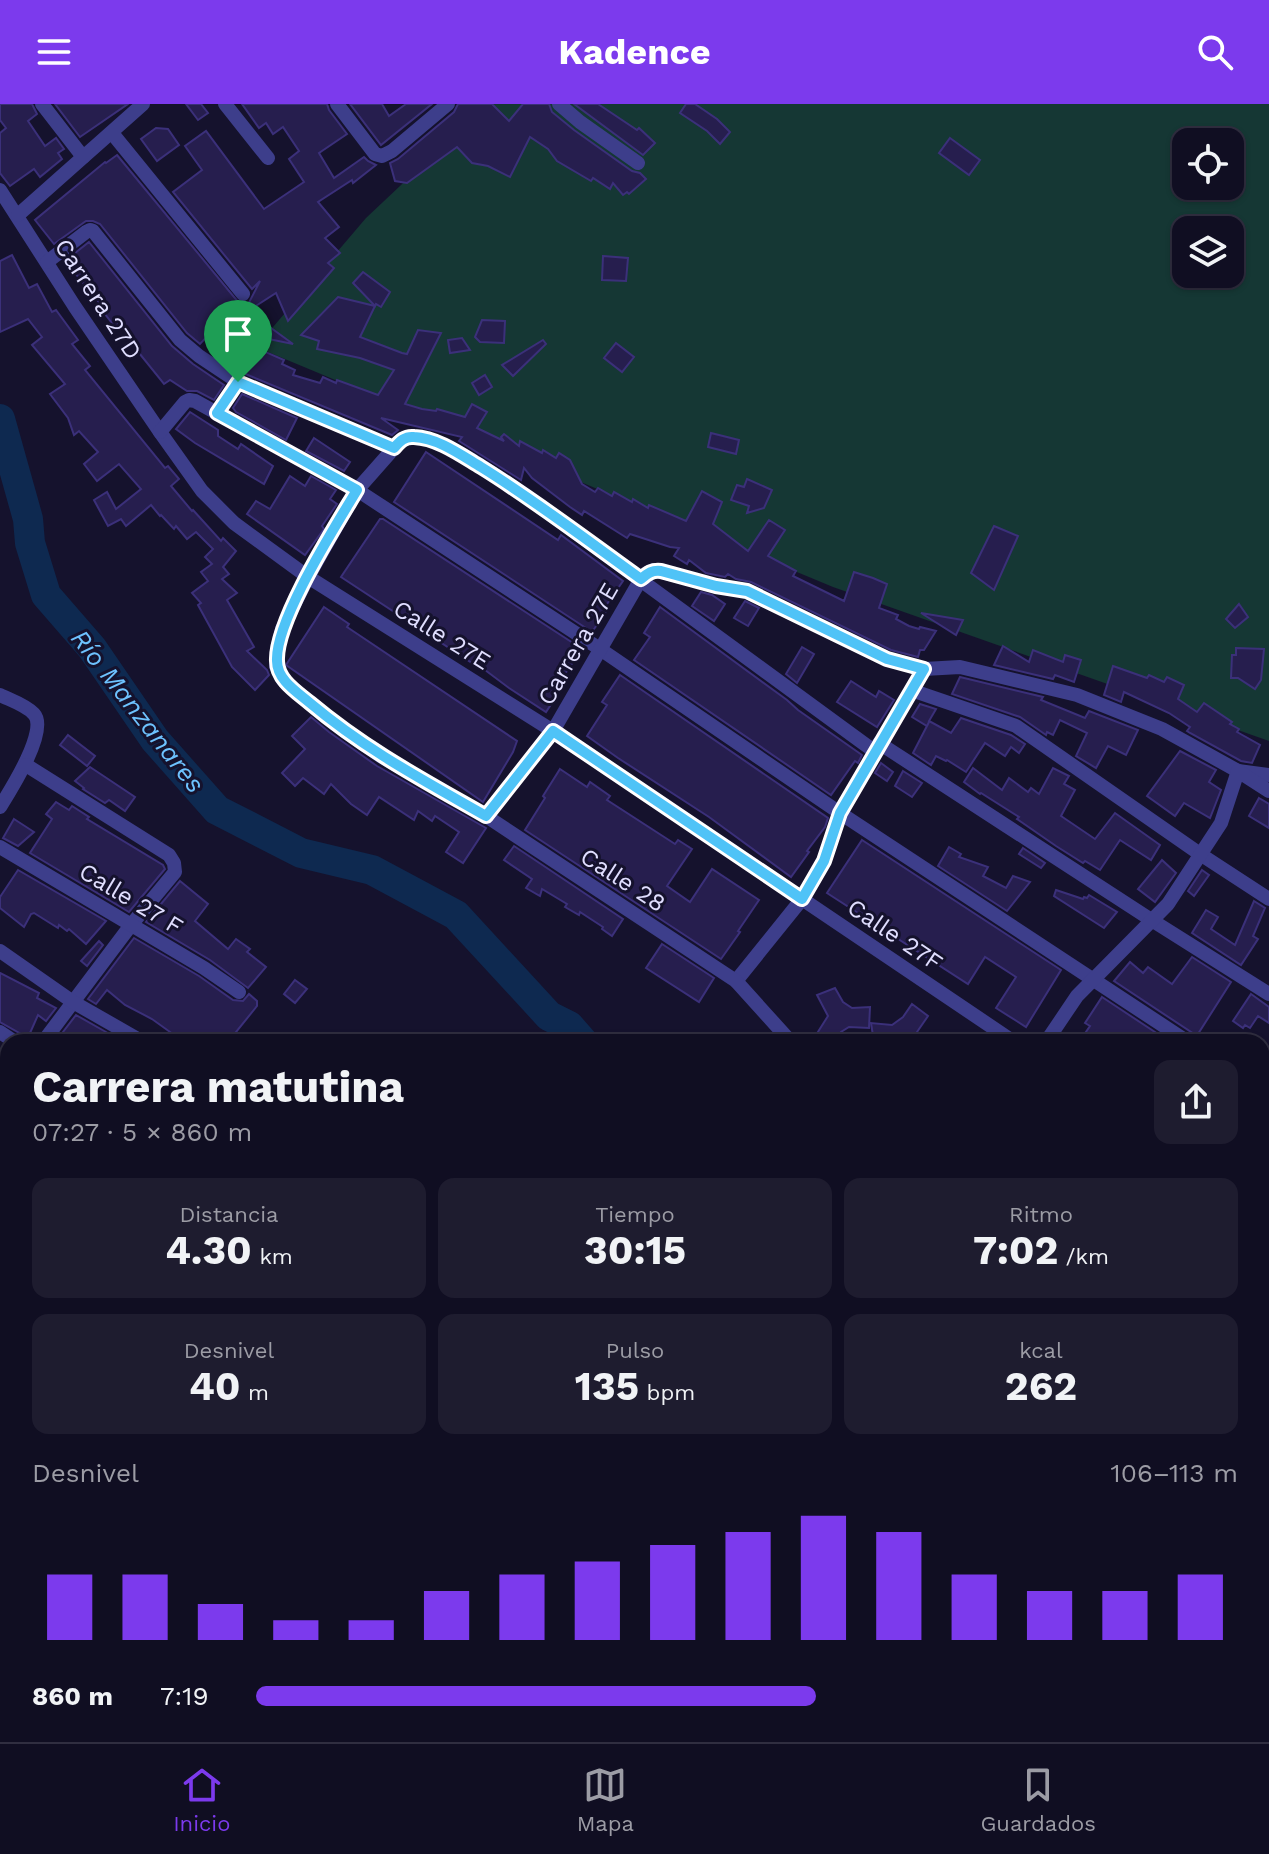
<!DOCTYPE html>
<html lang="es">
<meta charset="utf-8">
<style>
body{margin:0;font-family:"Work Sans",sans-serif;background:#1e1c2f;color:#f1f3f6;height:100vh;display:flex;flex-direction:column;font-size:30px;white-space:nowrap}
*{box-sizing:border-box;margin:0}
p{font-size:26px;color:#9c9ca5}
.icon{flex:none;width:44px;height:44px;fill:none;stroke:currentColor;stroke-width:2;stroke-linecap:round;stroke-linejoin:round}
.map{position:relative;flex:1;overflow:hidden}
.drawer{position:absolute;left:0px;top:930px;width:1270px;height:708px;display:flex;flex-direction:column;background:#100e22;border-radius:24px 24px 0 0;box-shadow:0 2px 6px #0004,0 0 0 2px #302e40}
.drawer>*{flex:none}
.fabs{position:absolute;left:1172px;top:24px;display:grid;gap:16px}
.fabs a{display:grid;place-items:center;width:72px;height:72px;border-radius:16px;background:#100e22;box-shadow:0 2px 6px #0004,0 0 0 2px #302e40;font-size:40px}
.pin{position:absolute;display:grid;place-items:center;width:68px;height:68px;color:#fff;margin:-82px -34px;border-radius:50% 50% 50% 0;rotate:-45deg;box-shadow:0 0 8px #0007}
.pin .icon{rotate:45deg}
.round{display:grid;place-items:center;flex:none;width:84px;height:84px;border-radius:16px;background:#1e1c2f}
.head{display:flex;align-items:center;justify-content:space-between;height:136px;padding:0 32px}
h1{font-size:44px;font-weight:700;line-height:60px}
.stats{display:grid;grid-template-columns:repeat(3,1fr);gap:12px;height:136px;padding:8px 32px}
.stats div{display:grid;align-content:center;border-radius:16px;background:#1e1c2f;text-align:center}
.stats b{font-size:40px;font-weight:700}
.stats small{font-size:22px;font-weight:400}
.stats p{font-size:22px}
.chart{height:224px;padding:16px 32px}
.chart p{display:flex;justify-content:space-between}
.chart svg{width:100%;height:144px;margin-top:8px;stroke:#7c3aed;stroke-width:6}
ul{padding:0 32px;list-style:none;font-size:26px}
li{display:grid;grid-template-columns:128px 96px 1fr;align-items:center;height:60px}
li i{height:20px;border-radius:10px;background:#7c3aed}
header{display:flex;justify-content:space-between;align-items:center;height:104px;padding:0 32px;background:#7c3aed;color:#fff;font-size:36px;font-weight:700}
.menu{display:flex;justify-content:space-around;align-items:center;height:112px;border-top:2px solid #302e40;background:#100e22;font-size:22px;color:#9c9ca5}
.menu a{display:grid;justify-items:center;gap:4px}
.menu .on{color:#7c3aed}
.map>svg:first-child{display:block}
</style>
<header><svg class="icon" aria-label="menu" viewBox="0 0 24 24"><path d="M4 6h16M4 12h16M4 18h16"/></svg>Kadence<svg class="icon" aria-label="search" viewBox="0 0 24 24"><circle cx="10" cy="10" r="6"/><path d="M15 15l6 6"/></svg></header>
<div class="map">
<svg width="1269" height="1638" viewBox="0 0 1269 1638">
<rect width="100%" height="100%" fill="#15122d"/>
<!-- green -->
<path fill="#153734" fill-rule="evenodd" d="M487 0H1269V637L833 483 256 243 366 114ZM1186 38H1230V82H1186ZM1186 126H1230V170H1186Z"/>
<g fill="none" stroke-linecap="round" stroke-linejoin="round">
<!-- stream -->
<path stroke="#0e2950" stroke-width="5" d="M79 1638 88 1630"/>
<!-- river -->
<g stroke="#0e2950" stroke-width="30">
<path d="M0 315 28 415 30 439 46 491 92 544 155 636 217 706 301 749 372 766 456 811 549 912 569 922 583 938"/>
<path d="M1262 1429 1269 1435"/>
</g>
</g>
<!-- building -->
<g fill="#261e4e" stroke="#3b307a" stroke-width="2">
<path d="M0 0H32L37 10 28 17 45 42 56 34 64 45 58 49 62 55 40 73 34 65 10 82 0 69V29L6 24 0 16Z"/>
<path d="M55 0H128L80 33Z"/>
<path d="M186 0H201L208 9 198 16Z"/>
<path d="M242 0H327L329 6 347 30 319 49 334 74 364 53 368 57 376 61 353 79 352 76 318 98 339 123 325 134 340 149 328 159 334 164 288 217 276 189 248 207 293 240 234 228 260 177 252 185 173 88 202 66 185 42 206 27 264 105 304 78 289 55 299 47 283 23 273 30 266 19 259 24Z"/>
<path d="M350 0H382L389 12 406 0H432L381 41Z"/>
<path d="M458 0H492L509 17 523 0H549L552 8 574 26 632 67 640 69 646 75 629 90 627 88 623 91 613 79 610 85 593 74 591 77 557 57 548 45 530 33 510 73 488 62 472 59 457 43 407 79 395 77 390 59 398 55 454 8Z"/>
<path d="M574 0H598L637 26 639 24 655 39 643 51Z"/>
<path d="M686 0H695L717 15 730 28 720 40 707 27 680 9Z"/>
<path d="M156 24 168 25 179 41 157 57 141 35Z"/>
<path d="M950 34 980 56 969 71 939 49Z"/>
<path d="M117 51 239 199 200 240 187 229 100 120 93 117H86L54 140 35 116 105 58 106 59Z"/>
<path d="M89 138 172 242 193 260 224 281 214 296 197 287H187L170 276 164 280 135 244 138 241 120 218 115 223 105 210 107 208 65 157Z"/>
<path d="M12 151 29 184 37 180 52 208 56 206 78 236 72 240 90 262 85 266 165 364 168 362 179 375 171 382 192 407 193 406 221 437 223 434 236 447 223 463 229 470 222 475 237 489 227 496 254 543 247 547 267 566 269 571 255 586 232 563 198 501 201 499 192 489 208 477 201 468 212 460 205 453 213 445 196 428 187 435 176 422 174 425 161 411 160 412 151 401 126 422 121 415 108 422 94 396 107 388 116 405 141 385 119 360 97 377 84 360 98 348 79 327 74 331 68 314 50 290 65 280 32 241 42 233 28 215 0 228V157Z"/>
<path d="M603 152 628 154 626 177 602 176Z"/>
<path d="M363 168 390 188 381 203 376 200 375 202 353 179Z"/>
<path d="M338 193 375 202 360 233 402 249 407 250 418 226 441 229 405 300 422 305 436 307 437 305 465 313 472 300 487 308 477 324 504 337 501 333 504 330 519 342 520 337 542 349 543 346 556 354 559 349 570 356 582 380 595 388 598 384 612 392 614 388 632 398 633 395 648 404 649 401 686 417 702 387 722 398 713 420 748 447 769 416 785 426 768 452 796 467 793 472 844 497 854 468 873 474 887 480 879 504 898 511 896 515 909 522 919 525 920 523 936 527 924 546H920L918 553 891 546 751 478 736 475 728 470 725 473 706 469 689 456 687 460 674 452 679 444 670 443 630 430 627 434 584 407 582 411 570 403 532 374 524 364 521 376 459 337 462 333 381 314 398 326 392 331 243 269 220 254 231 233 284 256 282 260 295 266 293 271 320 279 323 273 336 279 337 276 378 291 394 266 360 254 317 245 319 237 301 231Z"/>
<path d="M482 216 505 217 504 239 480 238 475 233Z"/>
<path d="M462 234 470 246 450 249 448 236Z"/>
<path d="M543 236 546 240 513 272 502 261Z"/>
<path d="M616 239 634 253 622 268 604 254Z"/>
<path d="M485 271 492 283 479 291 472 279Z"/>
<path d="M242 290 297 314 286 336 236 308 233 304Z"/>
<path d="M190 308 218 326V332L238 345 241 340 273 362 264 380 195 339 176 325Z"/>
<path d="M711 329 739 336 736 350 708 343Z"/>
<path d="M314 334 350 358 344 367 306 347Z"/>
<path d="M426 348 558 436 561 431 623 477 605 503 608 505 592 528 394 398Z"/>
<path d="M290 372 305 382 311 372 336 386 330 395 337 400 322 422 324 425 305 451 247 410 256 397 270 405Z"/>
<path d="M747 375 772 386 764 404 747 409 749 402 731 396 737 381 744 383Z"/>
<path d="M380 415H383L579 543 581 546 563 573 567 576 546 608 509 584 473 557 472 559 341 473Z"/>
<path d="M994 422 1018 432 994 486 971 469Z"/>
<path d="M701 488 712 491 725 500 714 517 692 502Z"/>
<path d="M745 497 759 504 748 522 734 514Z"/>
<path d="M1239 500 1248 513 1235 524 1226 515Z"/>
<path d="M324 503 349 520 347 523 517 637 513 648 483 698 286 561Z"/>
<path d="M660 503 787 596 798 606 862 651 858 659 855 657 831 691 634 556 650 533 644 529Z"/>
<path d="M921 509 963 516 956 531Z"/>
<path d="M1003 542 1029 558 1033 546 1063 558 1065 551 1081 556 1074 578 1055 571 1053 575 994 561Z"/>
<path d="M802 543 814 550 797 579 786 570Z"/>
<path d="M1236 544 1264 545 1261 576 1255 585 1238 574H1231L1232 551H1236Z"/>
<path d="M1113 562 1147 574 1149 571 1164 578 1167 573 1184 581 1178 595 1197 608 1204 599 1232 618 1230 620 1239 625 1237 628 1260 641 1252 659 1241 657 1190 629 1187 627 1190 623 1169 609 1124 588 1121 598 1104 591Z"/>
<path d="M620 571 828 714 825 723 807 747 809 748 791 773 709 713 618 654 587 632 607 601 602 598Z"/>
<path d="M960 573 1043 593 1041 596 1085 614 1089 607 1138 626 1126 651 1108 642 1096 664 1076 652 1087 629 1060 616 1053 631 1047 628 1046 631 1020 613 952 590Z"/>
<path d="M851 577 876 593 879 587 894 596 877 623 837 598Z"/>
<path d="M920 600 936 605 929 617 951 629 961 614 1011 631 1025 640 1019 649 1011 643 1005 652 985 639 966 668 947 656 946 657 936 652 931 661 913 649 929 618 927 622 912 613Z"/>
<path d="M311 613 329 628 377 662 486 724 463 759 446 748 459 728 435 712 432 717 418 707 414 716 379 693 367 711 351 700 331 680 324 690 303 674 295 682 282 669 305 645 292 632Z"/>
<path d="M68 631 95 652 87 662 60 641Z"/>
<path d="M1180 647 1216 666 1209 678 1221 686 1210 714 1184 699 1175 712 1147 692Z"/>
<path d="M881 659 893 668 887 677 875 669Z"/>
<path d="M90 663 135 693 125 707 109 696 105 699 83 685 84 684 75 677Z"/>
<path d="M973 664 1002 686 1009 674 1028 688 1031 684 1039 690 1053 664 1069 672 1064 680 1075 686 1061 712 1095 735 1115 709 1160 741 1151 756 1120 736 1100 766 1085 757 1083 759 1056 742 1017 715 1019 713 981 689 980 690 964 678Z"/>
<path d="M560 665 587 683 590 678 610 692 607 696 675 740 678 736 692 745 667 782 690 798 712 765 759 796 738 827 740 828 721 855 525 726 545 694 543 692Z"/>
<path d="M903 667 922 679 912 693 895 682Z"/>
<path d="M1259 694 1269 700V724L1249 712Z"/>
<path d="M56 698 69 706 72 702 89 713 87 715 163 761 165 765 129 808 30 749 52 715 46 710Z"/>
<path d="M14 715 34 728 18 742 3 734Z"/>
<path d="M862 736 1061 866 1026 923 996 904 1016 873 985 853 968 880 827 789Z"/>
<path d="M514 742 623 815 612 832 602 825 603 823 580 808 579 811 565 803 567 800 542 785 540 792 526 784 532 775 504 756Z"/>
<path d="M949 743 961 750 959 753 988 763 983 772 1006 784 1013 772 1030 778 1007 807 938 762Z"/>
<path d="M1023 744 1045 759 1041 764 1019 750Z"/>
<path d="M1162 756 1176 769 1155 798 1138 785Z"/>
<path d="M18 766 106 817 86 840 69 825 67 827 59 821 58 824 34 809 31 810 24 823 0 804V793Z"/>
<path d="M1202 766 1209 771 1194 792 1188 787Z"/>
<path d="M180 777 208 800 195 817 228 845 236 835 250 845 247 848 266 863 248 884 210 856 146 818Z"/>
<path d="M1056 786 1083 795 1084 793 1087 794 1089 791 1117 808 1104 824 1054 792Z"/>
<path d="M1254 797 1265 804 1253 832 1258 835 1241 861 1192 829 1206 806 1218 813 1211 825 1235 841Z"/>
<path d="M134 834 199 872 233 896 243 897 249 890 257 897V902L228 938H184L152 915 125 901 107 886 96 900 88 895Z"/>
<path d="M99 837 103 841 87 862 81 857Z"/>
<path d="M662 840 714 874 699 898 646 864Z"/>
<path d="M1192 853 1231 878 1198 930 1210 938H1198L1194 930 1114 877 1130 858 1143 869 1148 863 1172 880Z"/>
<path d="M0 869 39 889 37 894 56 904 46 917 38 911 26 938 21 930 0 918Z"/>
<path d="M295 876 307 885 295 899 284 890Z"/>
<path d="M835 884 843 898 852 904 870 903 869 924 849 923 841 928 834 938H825L816 931 828 912 817 891Z"/>
<path d="M1251 890 1269 903V919L1258 912 1250 924 1245 921 1243 924 1233 917Z"/>
<path d="M1102 893 1170 938H1079L1090 922 1085 919Z"/>
<path d="M912 900 928 912 917 928V938H874L871 919 892 921 903 913Z"/>
<path d="M76 911 113 932 122 938H80L63 928Z"/>
</g>
<g fill="none" stroke-linecap="round" stroke-linejoin="round">
<!-- path -->
<path stroke="#32bfb0" stroke-width="3" stroke-dasharray="4 6" stroke-linecap="butt" d="M1048 1630 1059 1638"/>
<!-- street -->
<g stroke="#3d3e8b" stroke-width="14">
<path d="M42 0 83 53"/>
<path d="M225 0 268 54"/>
<path d="M337 0 375 50 382 52 392 47 448 0"/>
<path d="M559 0 580 18 638 59"/>
<path d="M112 29 243 190"/>
<path d="M0 86 75 203 160 328 202 387 234 419 308 473 553 627 1014 938"/>
<path d="M18 111 143 0"/>
<path d="M47 158 86 128 90 126 93 127 180 236 199 252 238 278 394 344"/>
<path d="M217 309 238 278"/>
<path d="M160 328 185 298 189 296 195 297 357 386 600 545 840 709 1188 938"/>
<path d="M911 586 1016 622 1200 750 1269 795"/>
<path d="M0 591C10 596 26 601 34 610 49 626 10 687 0 703"/>
<path d="M879 639 1153 817 1269 890"/>
<path d="M26 661 169 751 174 759 175 768 131 821 43 938"/>
<path d="M486 712 553 627 641 475 647 469 654 466 716 482 747 487 887 555 924 565"/>
<path d="M0 743 204 864 239 888"/>
<path d="M0 847 73 898 143 938"/>
<path d="M736 877 802 795 824 757 840 709 924 565 960 563 1077 591 1162 625 1238 667 1269 671"/>
<path d="M0 928 15 938"/>
<path d="M791 938 736 877 486 712 382 653 335 620 283 576 276 562 277 546 282 525 308 473 357 386 402 335C432 324 487 366 512 382L874 647"/>
<path d="M1046 938 1077 892 1168 800 1221 719 1238 667 1269 687"/>
<path d="M1262 987 1269 992"/>
<path d="M0 994 8 983"/>
<path d="M0 1024 8 1030"/>
<path d="M1262 1101 1269 1105"/>
<path d="M0 1136 8 1141"/>
<path d="M0 1244 8 1250"/>
<path d="M0 1353 8 1359"/>
<path d="M0 1404 8 1396"/>
<path d="M0 1418 8 1424"/>
<path d="M882 1630 894 1638"/>
<path d="M1233 1630 1245 1638"/>
<path d="M494 1638 500 1630"/>
<path d="M786 1638 792 1630"/>
<path d="M1085 1638 1091 1630"/>
</g>
<!-- highway -->
<g stroke="#fe5ab0" stroke-width="24">
<path d="M0 1526 8 1531"/>
<path d="M177 1630 192 1638"/>
</g>
</g>
<g fill="none" stroke-linecap="round" stroke-linejoin="round">
<defs>
<path id="route" d="M238 278 394 344C400 337 405 332 414 333 438 334 461 351 481 363 536 397 588 437 641 475 648 469 652 466 661 467L716 482 747 487 887 555 924 565 840 709 824 757 802 795 553 627 486 712C423 676 366 646 310 599 297 588 277 576 277 557 275 517 335 423 357 386L217 309Z"/>
</defs>
<!-- route casing -->
<use href="#route" stroke="#fff" stroke-width="16"/>
<!-- route -->
<use href="#route" stroke="#4fc3f7" stroke-width="10"/>
</g>
<g text-anchor="middle" dominant-baseline="central" stroke-width="6" stroke-linejoin="round" paint-order="stroke">
<!-- street labels -->
<g font-size="24" fill="#e0deff" stroke="#15122d">
<text transform="translate(98 195) rotate(57)">Carrera 27D</text>
<text transform="translate(442 531) rotate(32)">Calle 27E</text>
<text transform="translate(578 540) rotate(-60)">Carrera 27E</text>
<text transform="translate(623 776) rotate(33)">Calle 28</text>
<text transform="translate(131 795) rotate(31)">Calle 27 F</text>
<text transform="translate(895 831) rotate(34)">Calle 27F</text>
</g>
<!-- water labels -->
<g font-size="26" font-style="italic" fill="#6dc2fe" stroke="#15122d">
<text transform="translate(138 607) rotate(52)">Río Manzanares</text>
</g>
</g>
</svg>
<div class="fabs">
<a><svg class="icon" aria-label="locate" viewBox="0 0 24 24"><circle cx="12" cy="12" r="6"/><path d="M12 2v4M12 18v4M2 12h4M18 12h4"/></svg></a>
<a><svg class="icon" aria-label="layers" viewBox="0 0 24 24"><path d="M12 4l9 5-9 5-9-5zM3 14l9 5 9-5"/></svg></a>
</div>
<div class="pin" style="left:238px;top:278px;background:#1e9e55"><svg class="icon" aria-label="arrive" viewBox="0 0 24 24"><path d="M6 21V4h12l-3 4 3 4H6"/></svg></div>
<section class="drawer">
<div class="head"><div><h1>Carrera matutina</h1><p>07:27 · 5 × 860 m</p></div><a class="round"><svg class="icon" aria-label="share" viewBox="0 0 24 24"><path d="M12 15V3M7 8l5-5 5 5M5 13v7h14v-7"/></svg></a></div>
<div class="stats">
<div><p>Distancia</p><b>4.30<small> km</small></b></div>
<div><p>Tiempo</p><b>30:15</b></div>
<div><p>Ritmo</p><b>7:02<small> /km</small></b></div>
</div>
<div class="stats">
<div><p>Desnivel</p><b>40<small> m</small></b></div>
<div><p>Pulso</p><b>135<small> bpm</small></b></div>
<div><p>kcal</p><b>262</b></div>
</div>
<div class="chart"><p><span>Desnivel</span>106–113 m</p>
<svg viewBox="0 0 160 44" preserveAspectRatio="none"><path d="M5 44V24M15 44V24M25 44V33M35 44V38M45 44V38M55 44V29M65 44V24M75 44V20M85 44V15M95 44V11M105 44V6M115 44V11M125 44V24M135 44V29M145 44V29M155 44V24"/></svg>
</div>
<ul>
<li><b>860 m</b>7:19<i style="width:57%"></i></li>
</ul>
</section>
</div>
<nav class="menu">
<a class="on"><svg class="icon" aria-label="home" viewBox="0 0 24 24"><path d="M3 11l9-7 9 7M6 9v11h12V9"/></svg>Inicio</a>
<a><svg class="icon" aria-label="map" viewBox="0 0 24 24"><path d="M3 6l6-2 6 2 6-2v14l-6 2-6-2-6 2zM9 4v14M15 6v14"/></svg>Mapa</a>
<a><svg class="icon" aria-label="saved" viewBox="0 0 24 24"><path d="M7 4h10v16l-5-4-5 4z"/></svg>Guardados</a>
</nav>
